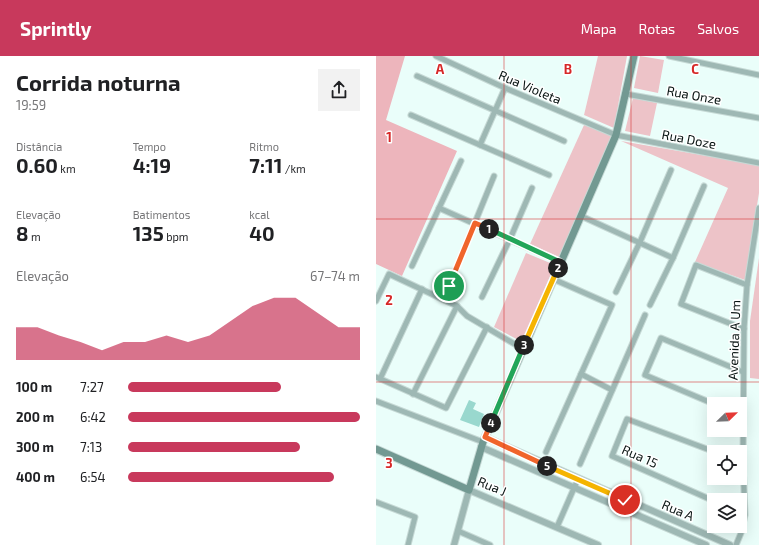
<!DOCTYPE html>
<html lang="pt">
<meta charset="utf-8">
<style>
body{margin:0;font-family:"Exo 2",sans-serif;background:#f2f2f2;color:#202124;height:100vh;display:flex;flex-direction:column;font-size:15px;white-space:nowrap}
*{box-sizing:border-box;margin:0}
p{font-size:13px;color:#757577}
.icon{flex:none;width:22px;height:22px;fill:none;stroke:currentColor;stroke-width:2;stroke-linecap:round;stroke-linejoin:round}
.map{position:relative;flex:1;overflow:hidden}
.side{display:flex;flex-direction:column;background:#fff;width:376px}
.side>*{flex:none}
.needle{width:26px;rotate:67deg}
.fabs{position:absolute;left:331px;top:341px;display:grid;gap:8px}
.fabs a{display:grid;place-items:center;width:40px;height:40px;border-radius:0px;background:#fff;box-shadow:0 4px 16px #0002;font-size:20px}
.pin{position:absolute;display:grid;place-items:center;width:34px;height:34px;color:#fff;margin:-17px;border:2px solid #fff;border-radius:50%;box-shadow:0 1px 4px #0007}
.km{position:absolute;width:20px;height:20px;margin:-10px;border-radius:50%;background:#222;color:#fff;font-size:11px;line-height:20px;text-align:center}
.round{display:grid;place-items:center;flex:none;width:42px;height:42px;border-radius:0px;background:#f2f2f2}
.headline{display:flex;align-items:center;justify-content:space-between;height:68px;padding:0 16px}
h1{font-size:22px;font-weight:700;line-height:30px}
.metrics{display:grid;grid-template-columns:repeat(3,1fr);gap:6px;height:68px;padding:4px 16px}
.metrics div{display:grid;align-content:center}
.metrics b{font-size:20px;font-weight:700}
.metrics small{font-size:11px;font-weight:400}
.metrics p{font-size:11px}
.chart{height:112px;padding:8px 16px}
.chart p{display:flex;justify-content:space-between}
.chart svg{width:100%;height:72px;margin-top:4px;fill:#c8395c;opacity:.7}
ul{padding:0 16px;list-style:none;font-size:13px}
li{display:grid;grid-template-columns:64px 48px 1fr;align-items:center;height:30px}
li i{height:10px;border-radius:5px;background:#c8395c}
header{display:flex;align-items:center;gap:24px;box-sizing:border-box;height:56px;padding:0 20px;background:#c8395c;color:#fff}
header strong{font-size:19px}
nav{display:flex;gap:22px;margin-inline-start:auto;font-size:14px}
main{display:flex;flex:1;min-height:0}
.map>svg:first-child{display:block}
</style>
<header>
<strong>Sprintly</strong>
<nav><a>Mapa</a><a>Rotas</a><a>Salvos</a></nav>
</header>
<main>
<section class="side">
<div class="headline"><div><h1>Corrida noturna</h1><p>19:59</p></div><a class="round"><svg class="icon" aria-label="share" viewBox="0 0 24 24"><path d="M12 15V3M7 8l5-5 5 5M5 13v7h14v-7"/></svg></a></div>
<div class="metrics">
<div><p>Distância</p><b>0.60<small> km</small></b></div>
<div><p>Tempo</p><b>4:19</b></div>
<div><p>Ritmo</p><b>7:11<small> /km</small></b></div>
</div>
<div class="metrics">
<div><p>Elevação</p><b>8<small> m</small></b></div>
<div><p>Batimentos</p><b>135<small> bpm</small></b></div>
<div><p>kcal</p><b>40</b></div>
</div>
<div class="chart"><p><span>Elevação</span>67–74 m</p>
<svg viewBox="0 0 160 44" preserveAspectRatio="none"><path d="M0 44V24L10 24L20 29L30 33L40 38L50 33L60 33L70 29L80 33L90 29L100 20L110 11L120 6L130 6L140 15L150 24L160 24V44z"/></svg>
</div>
<ul>
<li><b>100 m</b>7:27<i style="width:66%"></i></li>
<li><b>200 m</b>6:42<i style="width:100%"></i></li>
<li><b>300 m</b>7:13<i style="width:74%"></i></li>
<li><b>400 m</b>6:54<i style="width:89%"></i></li>
</ul>
</section>
<div class="map">
<svg width="383" height="489" viewBox="0 0 383 489">
<rect width="100%" height="100%" fill="#eafefa"/>
<!-- green -->
<g fill="#edc3c8">
<path d="M222 0H251L238 72 208 59Z"/>
<path d="M264 0 288 4 282 37 258 32Z"/>
<path d="M257 42 281 47 274 80 249 75Z"/>
<path d="M208 69 236 80 183 201 154 188Z"/>
<path d="M245 85 383 109V137L369 224 319 206 352 132Z"/>
<path d="M150 197 179 209 146 286 118 271Z"/>
<path d="M383 202V323L374 322V265Z"/>
</g>
<!-- forest -->
<path fill="#edb5bc" d="M0 0H29L10 64 81 95 26 220 0 208Z"/>
<!-- building -->
<path fill="#99d8ce" d="M93 344 100 347 97 353 108 358 103 371 84 364Z"/>
<g fill="none" stroke-linecap="round" stroke-linejoin="round">
<defs>
<g id="minor">
<path d="M60 0 129 32 240 79 383 107"/>
<path d="M293 0 383 19"/>
<path d="M41 20 188 85"/>
<path d="M250 38 383 62"/>
<path d="M35 59 173 119"/>
<path d="M104 89 129 32"/>
<path d="M63 152 184 206"/>
<path d="M205 160 297 202"/>
<path d="M36 210 85 105"/>
<path d="M73 230 118 120"/>
<path d="M240 236 264 186 295 114"/>
<path d="M106 241 134 183 156 132"/>
<path d="M0 245 13 218 81 250 91 260 147 293"/>
<path d="M274 249 297 202 328 130"/>
<path d="M368 273 305 248 320 209 371 229"/>
<path d="M205 318 236 334"/>
<path d="M0 321 70 352 111 271"/>
<path d="M4 323 46 233"/>
<path d="M37 338 81 250"/>
<path d="M0 345 107 386"/>
<path d="M338 348 269 319 285 282 367 316"/>
<path d="M170 396 236 249 177 223"/>
<path d="M204 408 269 259"/>
<path d="M338 445 236 400 251 363 339 396"/>
<path d="M0 446 39 461 32 489"/>
<path d="M181 471 202 423"/>
<path d="M82 475 114 489"/>
<path d="M360 489 365 477 369 459 367 406 368 273 371 229 383 152"/>
</g>
<g id="tertiary">
<path d="M109 381 354 489"/>
<path d="M105 391 330 489"/>
<path d="M78 489 93 434 222 489"/>
</g>
<path id="secondary" d="M0 393 93 434 107 386 240 79 258 0"/>
</defs>
<!-- minor casing -->
<use href="#minor" stroke="#c6d9d5" stroke-width="7"/>
<!-- tertiary casing -->
<use href="#tertiary" stroke="#c6d9d5" stroke-width="8"/>
<!-- secondary casing -->
<use href="#secondary" stroke="#c6d9d5" stroke-width="9"/>
<!-- minor -->
<use href="#minor" stroke="#9eb8b4" stroke-width="5"/>
<!-- tertiary -->
<use href="#tertiary" stroke="#9eb8b4" stroke-width="6"/>
<!-- secondary -->
<use href="#secondary" stroke="#729992" stroke-width="7"/>
</g>
<g fill="none" stroke-linecap="round" stroke-linejoin="round">
<defs>
<path id="split-1" d="M73 230 99 167 113 173"/>
<path id="split-2" d="M113 173 184 206 182 212"/>
<path id="split-3" d="M148 289 182 212"/>
<path id="split-4" d="M115 367 148 289"/>
<path id="split-5" d="M115 367 109 381 171 410"/>
<path id="split-6" d="M171 410 249 444"/>
</defs>
<!-- split-1 casing -->
<use href="#split-1" stroke="#fff" stroke-width="8"/>
<!-- split-2 casing -->
<use href="#split-2" stroke="#fff" stroke-width="8"/>
<!-- split-3 casing -->
<use href="#split-3" stroke="#fff" stroke-width="8"/>
<!-- split-4 casing -->
<use href="#split-4" stroke="#fff" stroke-width="8"/>
<!-- split-5 casing -->
<use href="#split-5" stroke="#fff" stroke-width="8"/>
<!-- split-6 casing -->
<use href="#split-6" stroke="#fff" stroke-width="8"/>
<!-- split-1 -->
<use href="#split-1" stroke="#f0652b" stroke-width="5"/>
<!-- split-2 -->
<use href="#split-2" stroke="#22a559" stroke-width="5"/>
<!-- split-3 -->
<use href="#split-3" stroke="#f5b400" stroke-width="5"/>
<!-- split-4 -->
<use href="#split-4" stroke="#22a559" stroke-width="5"/>
<!-- split-5 -->
<use href="#split-5" stroke="#f0652b" stroke-width="5"/>
<!-- split-6 -->
<use href="#split-6" stroke="#f5b400" stroke-width="5"/>
</g>
<!-- grid -->
<path fill="none" stroke="#d62828" stroke-width="1" stroke-opacity="0.55" d="M128 0V489M255 0V489M0 163H383M0 326H383"/>
<g text-anchor="middle" dominant-baseline="central" stroke-width="3" stroke-linejoin="round" paint-order="stroke">
<!-- street labels -->
<g font-size="13" fill="#081412" stroke="#fff">
<text transform="translate(154 31) rotate(23)">Rua Violeta</text>
<text transform="translate(318 39) rotate(10)">Rua Onze</text>
<text transform="translate(313 83) rotate(11)">Rua Doze</text>
<text transform="translate(358 284) rotate(-88)">Avenida A Um</text>
<text transform="translate(264 400) rotate(24)">Rua 15</text>
<text transform="translate(116 430) rotate(23)">Rua J</text>
<text transform="translate(302 454) rotate(23)">Rua A</text>
</g>
</g>
<g font-size="13" text-anchor="middle" font-weight="bold" fill="#d62828" stroke="#fff" stroke-width="3" stroke-linejoin="round" paint-order="stroke">
<text x="64" y="18">A</text>
<text x="192" y="18">B</text>
<text x="319" y="18">C</text>
<text x="13" y="86">1</text>
<text x="13" y="249">2</text>
<text x="13" y="412">3</text>
</g>
</svg>
<div class="fabs">
<a><svg class="needle" viewBox="-14 -14 28 28"><path d="M0-13l5 13h-10z" fill="#e53935"/><path d="M0 13l5-13h-10z" fill="#757577"/></svg></a>
<a><svg class="icon" aria-label="locate" viewBox="0 0 24 24"><circle cx="12" cy="12" r="6"/><path d="M12 2v4M12 18v4M2 12h4M18 12h4"/></svg></a>
<a><svg class="icon" aria-label="layers" viewBox="0 0 24 24"><path d="M12 4l9 5-9 5-9-5zM3 14l9 5 9-5"/></svg></a>
</div>
<div class="pin" style="left:73px;top:230px;background:#1e9e55"><svg class="icon" aria-label="arrive" viewBox="0 0 24 24"><path d="M6 21V4h12l-3 4 3 4H6"/></svg></div>
<div class="pin" style="left:249px;top:444px;background:#d93025"><svg class="icon" aria-label="check" viewBox="0 0 24 24"><path d="M5 12l5 5 9-10"/></svg></div>
<b class="km" style="left:113px;top:173px">1</b>
<b class="km" style="left:182px;top:212px">2</b>
<b class="km" style="left:148px;top:289px">3</b>
<b class="km" style="left:115px;top:367px">4</b>
<b class="km" style="left:171px;top:410px">5</b>
</div>
</main>
